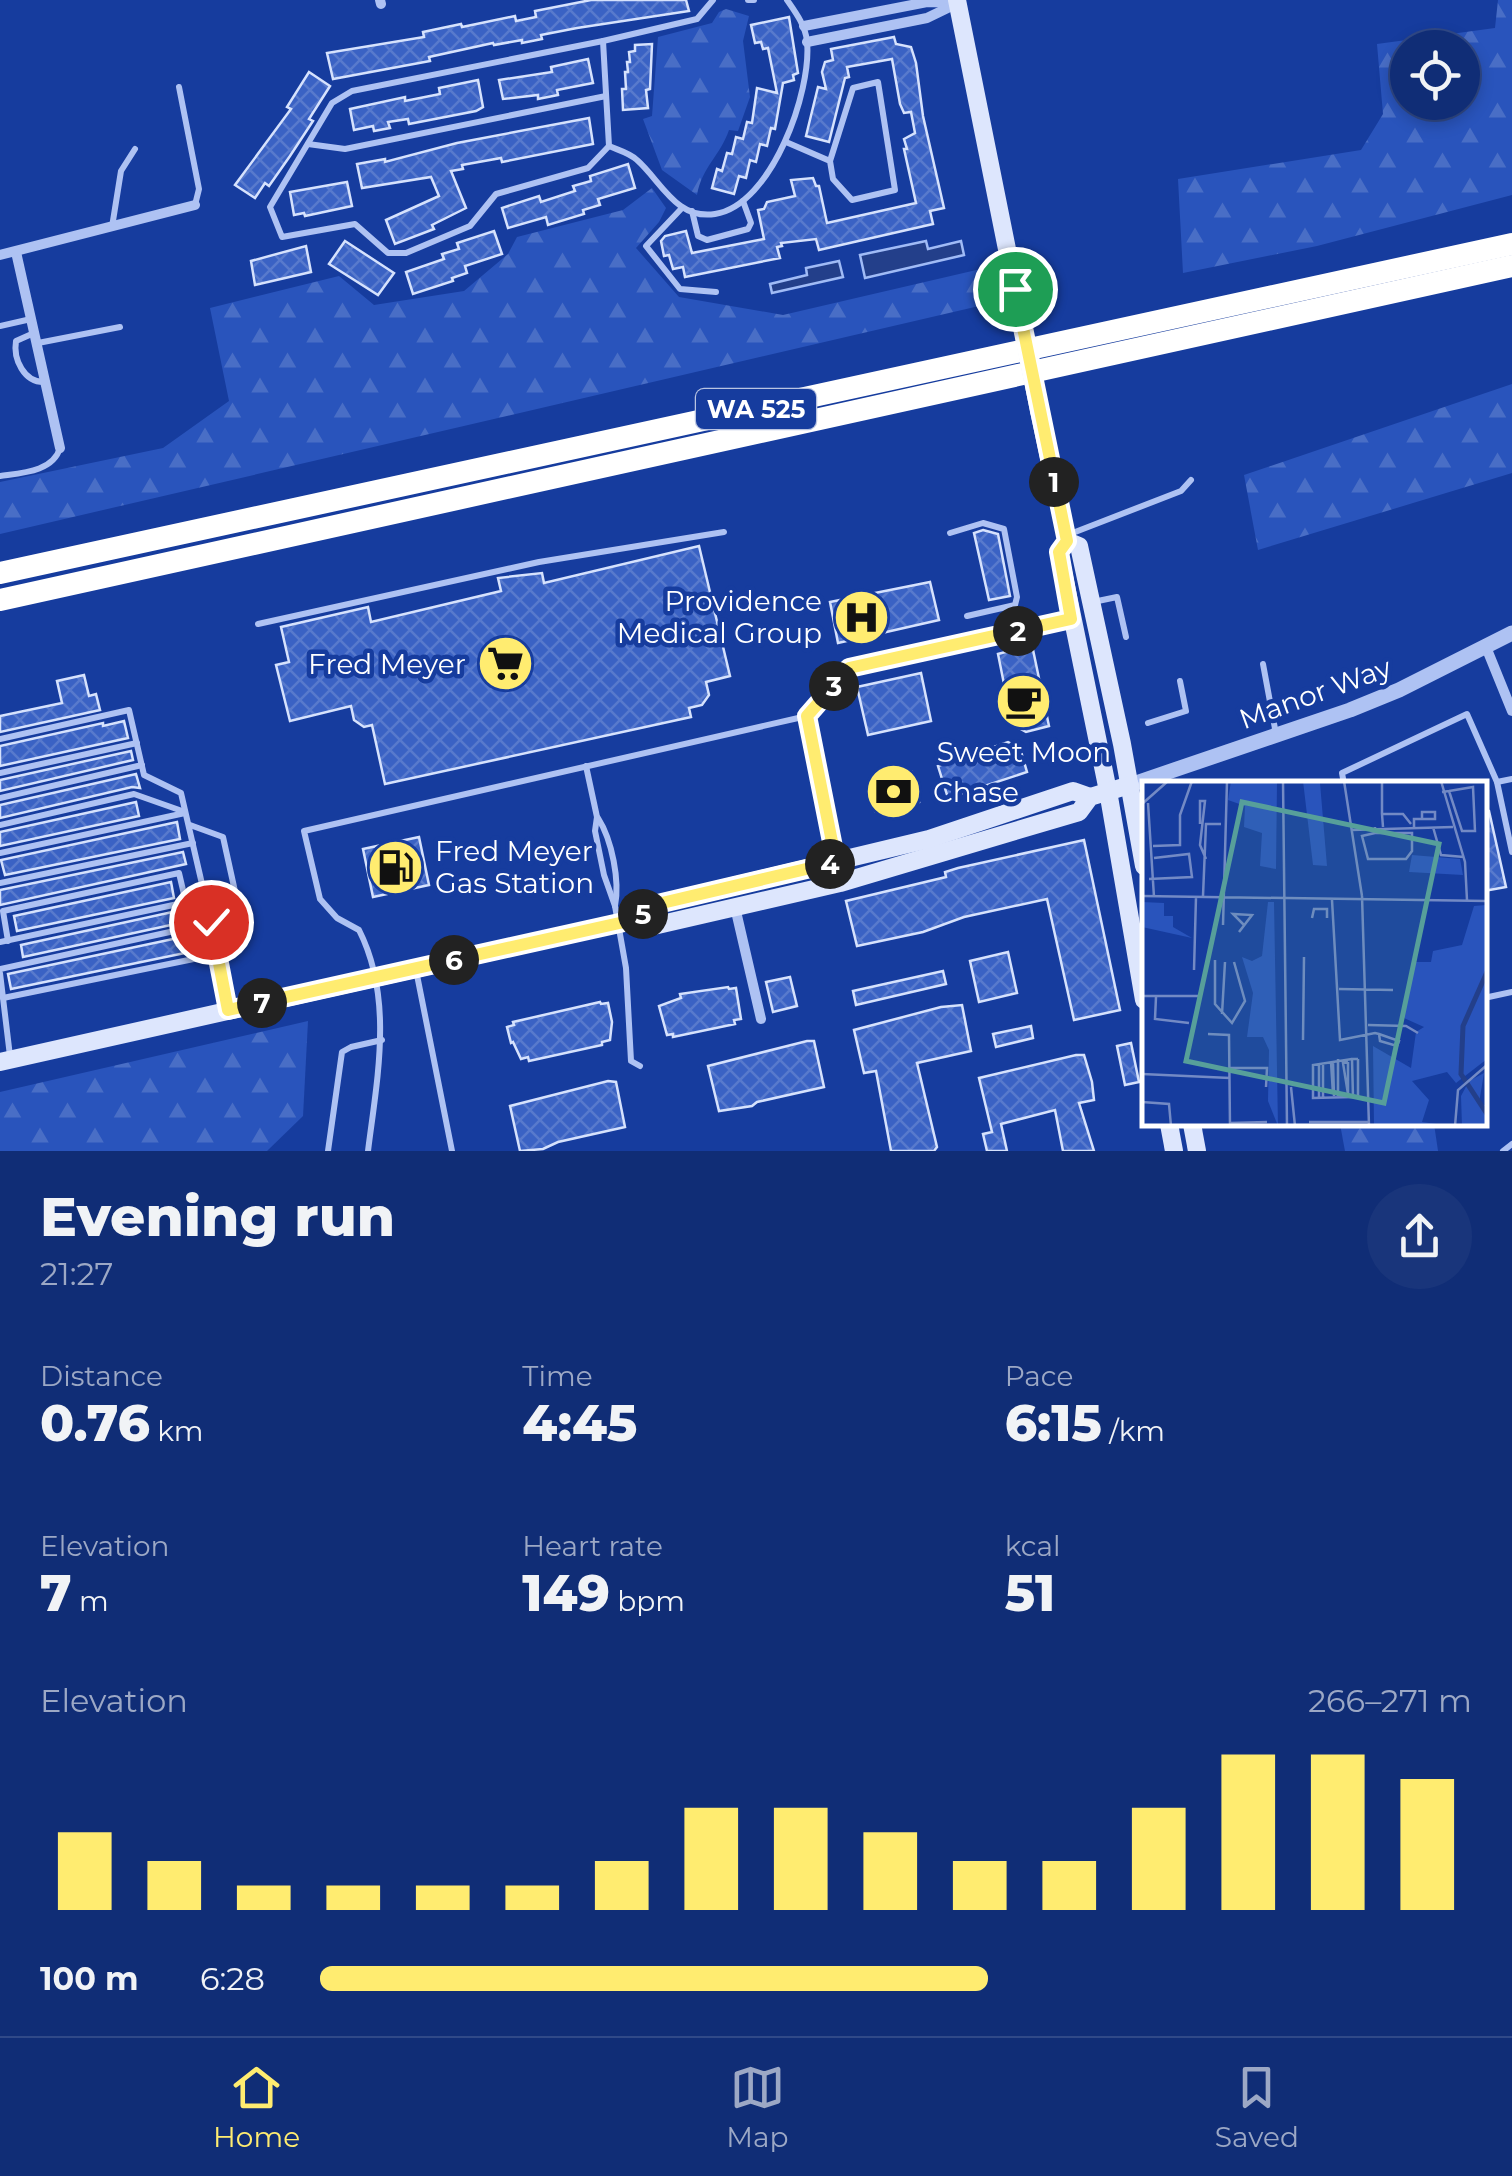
<!DOCTYPE html>
<meta charset="utf-8">
<style>
body{margin:0;font-family:Montserrat,sans-serif;background:#19357b;color:#f1f3f6;height:100vh;display:flex;flex-direction:column;font-size:38px;white-space:nowrap}
*{box-sizing:border-box;margin:0}
p{font-size:32px;color:#9ca8c5}
.icon{flex:none;width:55px;height:55px;fill:none;stroke:currentColor;stroke-width:2;stroke-linecap:round;stroke-linejoin:round}
.map{position:relative;height:1151px;overflow:hidden}
.panel{display:flex;flex-direction:column;background:#102d76;flex:1}
.panel>*{flex:none}
.fabs{position:absolute;left:1390px;top:30px;display:grid;gap:20px}
.fabs a{display:grid;place-items:center;width:90px;height:90px;border-radius:50%;background:#102d76;box-shadow:0 5px 15px #0003,0 0 0 2px #304988;font-size:50px}
.pin{position:absolute;display:grid;place-items:center;width:85px;height:85px;color:#fff;margin:-42px;border:5px solid #fff;border-radius:50%;box-shadow:0 2px 10px #0007}
.km{position:absolute;width:50px;height:50px;margin:-25px;border-radius:50%;background:#222;color:#fff;font-size:28px;line-height:50px;text-align:center}
.round{display:grid;place-items:center;flex:none;width:105px;height:105px;border-radius:52px;background:#19357b}
.overview{display:flex;align-items:center;justify-content:space-between;height:170px;padding:0 40px}
h1{font-size:55px;font-weight:800;line-height:75px}
.metrics{display:grid;grid-template-columns:repeat(3,1fr);gap:15px;height:170px;padding:10px 40px}
.metrics div{display:grid;align-content:center}
.metrics b{font-size:50px;font-weight:800}
.metrics small{font-size:28px;font-weight:400}
.metrics p{font-size:28px}
.chart{height:280px;padding:20px 40px}
.chart p{display:flex;justify-content:space-between}
.chart svg{width:100%;height:180px;margin-top:10px;stroke:#ffec70;stroke-width:6}
ul{padding:0 40px;list-style:none;font-size:32px}
li{display:grid;grid-template-columns:160px 120px 1fr;align-items:center;height:75px}
li i{height:25px;border-radius:12px;background:#ffec70}
.menu{display:flex;justify-content:space-around;align-items:center;height:140px;border-top:2px solid #304988;background:#102d76;font-size:28px;color:#9ca8c5}
.menu a{display:grid;justify-items:center;gap:5px}
.menu .current{color:#ffec70}
.map>svg:first-child{display:block}
</style>
<div class="map">
<svg width="1512" height="1151" viewBox="0 0 1512 1151">
<defs>
<pattern id="forest-firs" width="22" height="20" patternUnits="userSpaceOnUse" patternTransform="scale(2.5)"><rect width="22" height="20" fill="#2954bc"/><path d="M5 1l3.5 6h-7zM16 11l3.5 6h-7z" fill="#496ec6"/></pattern>
<pattern id="building-cross-hatch" width="8" height="8" patternUnits="userSpaceOnUse" patternTransform="scale(2.5)"><rect width="8" height="8" fill="#3a62c4"/><path d="M0 0l8 8M0 8l8-8" fill="none" stroke="#587acd"/></pattern>
</defs>
<rect width="100%" height="100%" fill="#163c9e"/>
<!-- forest -->
<g fill="url(#forest-firs)" fill-rule="evenodd">
<path d="M1498 0H1512V195L1317 246 1183 273 1178 179 1361 150 1383 114 1377 44 1495 28ZM1408 48H1462V102H1408Z"/>
<path d="M726 9 749 16 743 41 750 97 738 131 729 130C720 156 702 167 697 195L662 170 643 119 652 116 658 37 712 23 719 12Z"/>
<path d="M652 188 666 208 659 222 636 248 679 297 783 315 985 268 992 303 0 534V482L163 448 229 401 210 308 339 276 374 305 464 291 508 254 517 237 623 210Z"/>
<path d="M1512 384V473L1258 550 1244 475Z"/>
<path d="M308 1021 303 1116 267 1151H0V1092Z"/>
<path d="M1340 1124H1434L1438 1151H1345Z"/>
</g>
<!-- water -->
<g fill="#233f8a" stroke="#a0bbf6" stroke-width="2.5">
<path d="M926 241 928 249 961 241 964 255 865 278 860 255Z"/>
<path d="M839 261 843 277 772 293 770 284 807 275 806 268Z"/>
</g>
<!-- building -->
<g fill="url(#building-cross-hatch)" stroke="#d6e2fd" stroke-width="2.5">
<path d="M591 0H686L689 11 577 28 541 35 542 39 522 43V40L494 45 493 43 429 57 430 61 333 79 327 53 424 37 423 32 461 24 462 27 515 16 516 21 536 17 535 11Z"/>
<path d="M789 17 798 73 793 75 794 80 783 83 775 129 771 128 767 146 760 144 756 162 750 160 746 178 739 176 734 194 712 188 717 169 722 171 727 153 732 154 736 137 743 139 747 122 752 123 757 88 777 93 768 48 763 49 761 42 755 43 751 25Z"/>
<path d="M894 37 896 44 911 47 916 63 923 116 944 208 930 211 933 224 819 250 816 239 781 243 782 246 777 247 780 258 685 277 683 267 673 269 669 255 664 256 661 241 665 236 686 231 692 253 764 239 758 210 764 209 767 202 795 196 791 180 813 178 816 186H819L827 223 916 203 904 149H907L904 139 915 133 911 112 904 113 900 104 892 59 847 67 849 77 845 78 829 142 806 136 818 87 826 89 822 72 825 62 833 60 831 49Z"/>
<path d="M652 44 650 89 646 90 648 108 623 110 622 89H626L625 72H628L627 62H630L629 52 635 51V45Z"/>
<path d="M588 59 593 83 557 90 558 95 538 99V95L503 99 499 80 552 72 551 67Z"/>
<path d="M309 72 330 86 309 119 313 121 290 156 269 186 265 183 255 198 235 185 291 109 287 107Z"/>
<path d="M478 80 483 107 476 111 409 124 408 119 388 122 390 128 374 131 373 126 354 130 350 109 405 97V101L440 94 439 88Z"/>
<path d="M589 118 593 144 502 162 501 158 462 165 463 169 451 171 466 208 432 225 434 229 395 244 386 220 439 196 431 177 362 188 357 164 385 159V162L457 143Z"/>
<path d="M628 164 635 188 598 199 600 205 583 210 584 214 548 225 546 217 508 228 502 208 539 196 541 202 575 191 573 186 591 181 590 176Z"/>
<path d="M347 182 352 206 305 216 304 213 294 215 290 192Z"/>
<path d="M494 231 502 254 465 266 467 273 452 278 453 281 413 294 406 272 444 259 442 254 459 249 457 243Z"/>
<path d="M345 241 394 273 378 295 329 264Z"/>
<path d="M306 246 311 272 255 285 251 261Z"/>
<path d="M983 530 998 534 1010 596 989 600 974 533Z"/>
<path d="M699 546 730 676 706 682 709 695 702 705 689 708 691 717 385 784 372 725 364 727 354 720 351 706 290 721 276 665 289 662 281 627 368 607 371 622 501 591 498 578 542 573 544 583Z"/>
<path d="M930 582 939 620 838 643 830 602Z"/>
<path d="M1032 645 1049 726 1026 732 1012 724 998 654Z"/>
<path d="M921 673 931 721 868 735 857 687Z"/>
<path d="M84 675 89 696 96 694 100 710 0 732V716L62 703 57 681Z"/>
<path d="M124 721 128 738 0 766V746L103 723V726Z"/>
<path d="M1008 742 1020 748 1027 772 948 798 938 766Z"/>
<path d="M131 751 133 760 0 791V780Z"/>
<path d="M912 772 919 802 875 811 869 783Z"/>
<path d="M136 774 140 788 132 787 0 818V805Z"/>
<path d="M136 802 139 816 0 846V832Z"/>
<path d="M1484 811H1489L1506 887 1484 891Z"/>
<path d="M177 822 180 839 5 875 1 860Z"/>
<path d="M419 837 429 885 373 897 363 849Z"/>
<path d="M1084 840 1120 1010 1074 1020 1047 899 964 917 923 932 857 946 846 901 946 877 945 872 958 868Z"/>
<path d="M183 852 186 864 0 905V890Z"/>
<path d="M171 882 174 898 17 931 14 916Z"/>
<path d="M177 911 180 923 23 957 21 945Z"/>
<path d="M206 932 209 948 11 989 8 974Z"/>
<path d="M1008 952 1017 993 979 1002 970 961Z"/>
<path d="M943 971 946 984 856 1005 853 991Z"/>
<path d="M790 977 797 1006 773 1012 766 982Z"/>
<path d="M728 987 729 989 736 988 741 1019 734 1020 735 1024 673 1037V1034L667 1035 659 1006 681 998 680 994Z"/>
<path d="M600 1002 601 1004 608 1003 612 1022 610 1040 602 1042V1045L529 1061 528 1057 521 1059 513 1042 511 1043 507 1027 514 1025 513 1022Z"/>
<path d="M962 1005 971 1051 917 1063 937 1147 934 1151H891L876 1071 864 1073 854 1030 941 1007Z"/>
<path d="M1031 1026 1033 1038 996 1047 993 1034Z"/>
<path d="M807 1041H814L824 1087 757 1102 752 1106 719 1111 708 1066Z"/>
<path d="M1131 1043 1139 1082 1125 1085 1117 1046Z"/>
<path d="M1076 1055H1084L1092 1082 1094 1100 1079 1103 1094 1151H1063L1055 1110 1001 1124 1007 1151H987L983 1134 992 1132 979 1078Z"/>
<path d="M608 1081 616 1082 625 1127 558 1142 543 1149 520 1151 510 1106Z"/>
</g>
<g fill="none" stroke-linecap="round" stroke-linejoin="round">
<!-- service -->
<g stroke="#aec2f3" stroke-width="6">
<path d="M713 0 697 19 603 41 609 146C618 150 630 153 637 160 661 181 676 220 715 214 772 205 812 91 807 41 805 25 796 13 787 0"/>
<path d="M748 0H754"/>
<path d="M603 41 352 91 332 103 270 207 282 237 355 224 388 253H406L470 226 496 194 588 168 609 146"/>
<path d="M179 87 199 189 195 205"/>
<path d="M786 142 830 161 833 179 852 200 895 190 878 82 853 88 830 161"/>
<path d="M308 144 345 149 606 96"/>
<path d="M681 209 646 246 680 289 716 292"/>
<path d="M692 211 698 236 707 240 748 229 751 223 743 201"/>
<path d="M112 227 121 171 135 149"/>
<path d="M0 326 31 319"/>
<path d="M34 333 16 341C13 359 24 383 45 382"/>
<path d="M38 343 120 327"/>
<path d="M0 476C21 473 53 472 60 448"/>
<path d="M950 533 983 523 1004 529 1017 597 1015 605 967 616"/>
<path d="M1070 534 1181 491 1191 480"/>
<path d="M1093 602 1117 597 1126 637"/>
<path d="M258 624 539 562 724 532"/>
<path d="M1263 664 1276 734"/>
<path d="M807 716 835 856"/>
<path d="M1148 723 1186 711 1180 681"/>
<path d="M0 739 129 710 144 775 181 793 211 923"/>
<path d="M586 766 597 817 595 831 604 875 615 906 626 968 631 1061 640 1066"/>
<path d="M0 773 137 743"/>
<path d="M1497 782 1512 779"/>
<path d="M1344 784 1342 773 1467 714 1497 782 1512 852"/>
<path d="M0 798 142 765"/>
<path d="M598 818C612 840 620 881 615 906"/>
<path d="M0 825 134 794 185 812"/>
<path d="M190 825 223 837 238 905 225 930 213 933"/>
<path d="M0 853 185 813"/>
<path d="M0 883 193 843"/>
<path d="M8 941 3 911 179 873 186 903"/>
<path d="M0 942 206 898"/>
<path d="M0 969 211 923 228 1009"/>
<path d="M416 970 452 1151"/>
<path d="M0 973 10 1056"/>
<path d="M3 998 218 954"/>
<path d="M1484 998 1512 992"/>
<path d="M328 1151 342 1052 351 1047 382 1040"/>
<path d="M368 1151C377 1079 394 999 359 930L337 918 320 899 304 831 807 716 849 668 1071 619"/>
<path d="M1503 1151 1512 1144"/>
</g>
<!-- minor -->
<g stroke="#aec2f3" stroke-width="10">
<path d="M380 0 381 4"/>
<path d="M804 26 927 2 956 3"/>
<path d="M807 42 927 18 960 2"/>
<path d="M16 252 60 448"/>
<path d="M0 255 195 205"/>
<path d="M1486 647 1512 711"/>
<path d="M735 907 761 1019"/>
</g>
<!-- tertiary -->
<path stroke="#aec2f3" stroke-width="15" d="M1130 785 1350 710 1399 690 1512 633"/>
<!-- secondary -->
<g stroke="#dde6fd" stroke-width="18">
<path d="M957 0 1015 289"/>
<path d="M1039 411 1067 541 1079 546 1122 744 1144 866"/>
<path d="M1067 541 1059 552 1108 791 1144 1000"/>
<path d="M642 918 649 927 840 883 1079 812 1090 797 1130 785"/>
<path d="M0 1062 642 918 645 907 929 839 1073 791 1090 797"/>
<path d="M1169 1124 1174 1151"/>
<path d="M1192 1124 1197 1151"/>
</g>
<!-- motorway -->
<g stroke="#fff" stroke-width="22">
<path d="M0 573 1512 244"/>
<path d="M0 600 1512 266"/>
</g>
<!-- secondary-bridge -->
<path stroke="#dde6fd" stroke-width="18" d="M1015 289 1039 411"/>
</g>
<g fill="none" stroke-linecap="round" stroke-linejoin="round">
<defs>
<path id="route" d="M211 922 228 1010 642 918 645 907 836 862 807 716 849 668 1071 619 1059 552 1067 541 1015 289"/>
</defs>
<!-- route casing -->
<use href="#route" stroke="#fff" stroke-width="20"/>
<!-- route -->
<use href="#route" stroke="#ffec70" stroke-width="12"/>
</g>
<!-- icons -->
<defs>
<symbol id="hospital-disc" viewBox="-11 -11 22 22"><circle r="9.5" fill="#ffec70" stroke="#163c9e"/><path d="M-5-5h3v3.5h4V-5h3V5h-3V1.5h-4V5h-3Z" fill="#111"/></symbol>
<symbol id="supermarket-disc" viewBox="-11 -11 22 22"><circle r="9.5" fill="#ffec70" stroke="#163c9e"/><path d="M-6-5.5h2.5l.6 2H6L4.5 2H-2.5L-4.4-4H-6ZM-1.5 3.2a1.3 1.3 0 1 0 .1 0ZM3 3.2a1.3 1.3 0 1 0 .1 0Z" fill="#111"/></symbol>
<symbol id="cafe-disc" viewBox="-11 -11 22 22"><circle r="9.5" fill="#ffec70" stroke="#163c9e"/><path d="M-5.5-4.5H6V0H3Q3 3.5 0 3.5H-2.5Q-5.5 3.5-5.5 0ZM3-3.2v2h1.7v-2ZM-6 4.5H4V6H-6Z" fill="#111"/></symbol>
<symbol id="bank-disc" viewBox="-11 -11 22 22"><circle r="9.5" fill="#ffec70" stroke="#163c9e"/><path d="M-6-4H6V4H-6ZM0-2.3a2.3 2.3 0 1 0 0 4.6a2.3 2.3 0 1 0 0-4.6Z" fill="#111"/></symbol>
<symbol id="fuel-disc" viewBox="-11 -11 22 22"><circle r="9.5" fill="#ffec70" stroke="#163c9e"/><path d="M-5.5-6h7V0h2V4h1.3V-2.5L3-4.5l.8-.8L6-3V5H2.5V1h-1V6h-7ZM-4.2-4.7v3.2H.2V-4.7Z" fill="#111"/></symbol>
</defs>
<g fill-rule="evenodd">
<use href="#hospital-disc" x="830" y="586" width="63" height="63"/>
<use href="#supermarket-disc" x="474" y="632" width="63" height="63"/>
<use href="#cafe-disc" x="992" y="670" width="63" height="63"/>
<use href="#bank-disc" x="862" y="760" width="63" height="63"/>
<use href="#fuel-disc" x="364" y="836" width="63" height="63"/>
</g>
<g text-anchor="middle" dominant-baseline="central" stroke-width="9" stroke-linejoin="round" paint-order="stroke">
<!-- shield labels -->
<rect fill="#163c9e" stroke="#b9c4e2" stroke-width="2.5" x="696" y="389" width="120" height="40" rx="8"/>
<g font-size="25" font-weight="bold" fill="#fff">
<text x="756" y="409">WA 525</text>
</g>
<!-- poi labels -->
<g font-size="28" fill="#fff" stroke="#163c9e" text-anchor="end">
<text x="822" y="601">Providence<tspan x="822" dy="32">Medical Group</tspan></text>
<text x="466" y="664">Fred Meyer</text>
<text x="1024" y="752" text-anchor="middle">Sweet Moon</text>
<text x="933" y="792" text-anchor="start">Chase</text>
<text x="435" y="851" text-anchor="start">Fred Meyer<tspan x="435" dy="32">Gas Station</tspan></text>
</g>
<!-- street labels -->
<g font-size="28" fill="#fff" stroke="#163c9e">
<text transform="translate(1315 693) rotate(-20)">Manor Way</text>
</g>
</g>
<!-- overview -->
<g transform="translate(1142 781)">
<rect width="345" height="345" fill="#163c9e"/>
<path d="M89 0 135 2 134 88 118 85 120 52 102 46 103 25 86 19ZM161 0H197L198 2H178L185 85 171 84ZM270 74 318 78 321 94 267 91ZM0 121 22 122V135H31V146L50 157 0 146ZM126 121H132L136 345 126 320 127 269 121 256H105L111 212 100 176 110 180 120 175ZM344 124 345 278 314 302 305 291 270 300 287 319 280 341 309 345H232L231 265 269 287 274 251 282 246 262 237 271 181H289L291 170 320 164 332 125Z" fill="#2954bc"/>
<path d="M342 292 337 322 345 325V345H320L319 315 327 300Z" fill="#2954bc"/>
<path fill="none" stroke="#233f8a" stroke-width="5" d="M345 191 321 245 319 293 345 333"/>
<path fill="none" stroke="#738ac5" stroke-width="2.5" d="M141 0 145 345M202 0 220 115M240 0V33M299 0 323 81 325 119M300 11 307 10 331 6 333 50H320L307 10M6 22 12 116M0 23 26 0M58 43V20H63L58 64 64 78M241 46 240 33H261L269 43M272 46V38H293V31H280V38M291 46 299 74 322 76M209 49 311 46M233 52 220 55 226 78H264L270 70V52H233V46M11 65 38 64V34L50 0M7 98 50 96 47 73 12 77M0 115 345 120M61 115 64 43H79M220 115 227 345M190 119 198 259 233 252 237 253 257 260 255 265 238 260 237 253M170 137 172 128H185V137M81 144 85 0M97 151 110 134 91 133 102 144M73 179V223L90 242 103 220 92 181M52 189 54 116M197 208 251 209M0 215H59M14 216 13 238 47 242M80 233 83 181M226 244 264 245 276 252M66 253 87 254 88 345M161 259 162 176M210 278 171 284V317L211 316M189 281 191 313M191 281 192 315M206 281V315M177 284V316M181 284V316M88 287H125L124 306M0 293 88 297M149 306 153 345M206 313 201 282 206 281M196 315V278M216 315V278M216 316H211L210 278H216M0 321 27 323 29 345M167 341H227M88 342 125 341M313 345 316 309 345 284"/>
<path fill="#579f9a" fill-opacity="0.15" stroke="#579f9a" stroke-width="5" d="M100 21 297 63 242 322 44 280Z"/>
<rect width="345" height="345" fill="none" stroke="#fff" stroke-width="5"/>
</g>
</svg>
<div class="fabs">
<a><svg class="icon" aria-label="locate" viewBox="0 0 24 24"><circle cx="12" cy="12" r="6"/><path d="M12 2v4M12 18v4M2 12h4M18 12h4"/></svg></a>
</div>
<div class="pin" style="left:1015px;top:289px;background:#1e9e55"><svg class="icon" aria-label="arrive" viewBox="0 0 24 24"><path d="M6 21V4h12l-3 4 3 4H6"/></svg></div>
<div class="pin" style="left:211px;top:922px;background:#d93025"><svg class="icon" aria-label="check" viewBox="0 0 24 24"><path d="M5 12l5 5 9-10"/></svg></div>
<b class="km" style="left:1054px;top:482px">1</b>
<b class="km" style="left:1018px;top:631px">2</b>
<b class="km" style="left:834px;top:686px">3</b>
<b class="km" style="left:830px;top:864px">4</b>
<b class="km" style="left:643px;top:914px">5</b>
<b class="km" style="left:454px;top:960px">6</b>
<b class="km" style="left:262px;top:1003px">7</b>
</div>
<section class="panel">
<div class="overview"><div><h1>Evening run</h1><p>21:27</p></div><a class="round"><svg class="icon" aria-label="share" viewBox="0 0 24 24"><path d="M12 15V3M7 8l5-5 5 5M5 13v7h14v-7"/></svg></a></div>
<div class="metrics">
<div><p>Distance</p><b>0.76<small> km</small></b></div>
<div><p>Time</p><b>4:45</b></div>
<div><p>Pace</p><b>6:15<small> /km</small></b></div>
</div>
<div class="metrics">
<div><p>Elevation</p><b>7<small> m</small></b></div>
<div><p>Heart rate</p><b>149<small> bpm</small></b></div>
<div><p>kcal</p><b>51</b></div>
</div>
<div class="chart"><p><span>Elevation</span>266–271 m</p>
<svg viewBox="0 0 160 44" preserveAspectRatio="none"><path d="M5 44V25M15 44V32M25 44V38M35 44V38M45 44V38M55 44V38M65 44V32M75 44V19M85 44V19M95 44V25M105 44V32M115 44V32M125 44V19M135 44V6M145 44V6M155 44V12"/></svg>
</div>
<ul>
<li><b>100 m</b>6:28<i style="width:58%"></i></li>
</ul>
</section>
<nav class="menu">
<a class="current"><svg class="icon" aria-label="home" viewBox="0 0 24 24"><path d="M3 11l9-7 9 7M6 9v11h12V9"/></svg>Home</a>
<a><svg class="icon" aria-label="map" viewBox="0 0 24 24"><path d="M3 6l6-2 6 2 6-2v14l-6 2-6-2-6 2zM9 4v14M15 6v14"/></svg>Map</a>
<a><svg class="icon" aria-label="saved" viewBox="0 0 24 24"><path d="M7 4h10v16l-5-4-5 4z"/></svg>Saved</a>
</nav>
